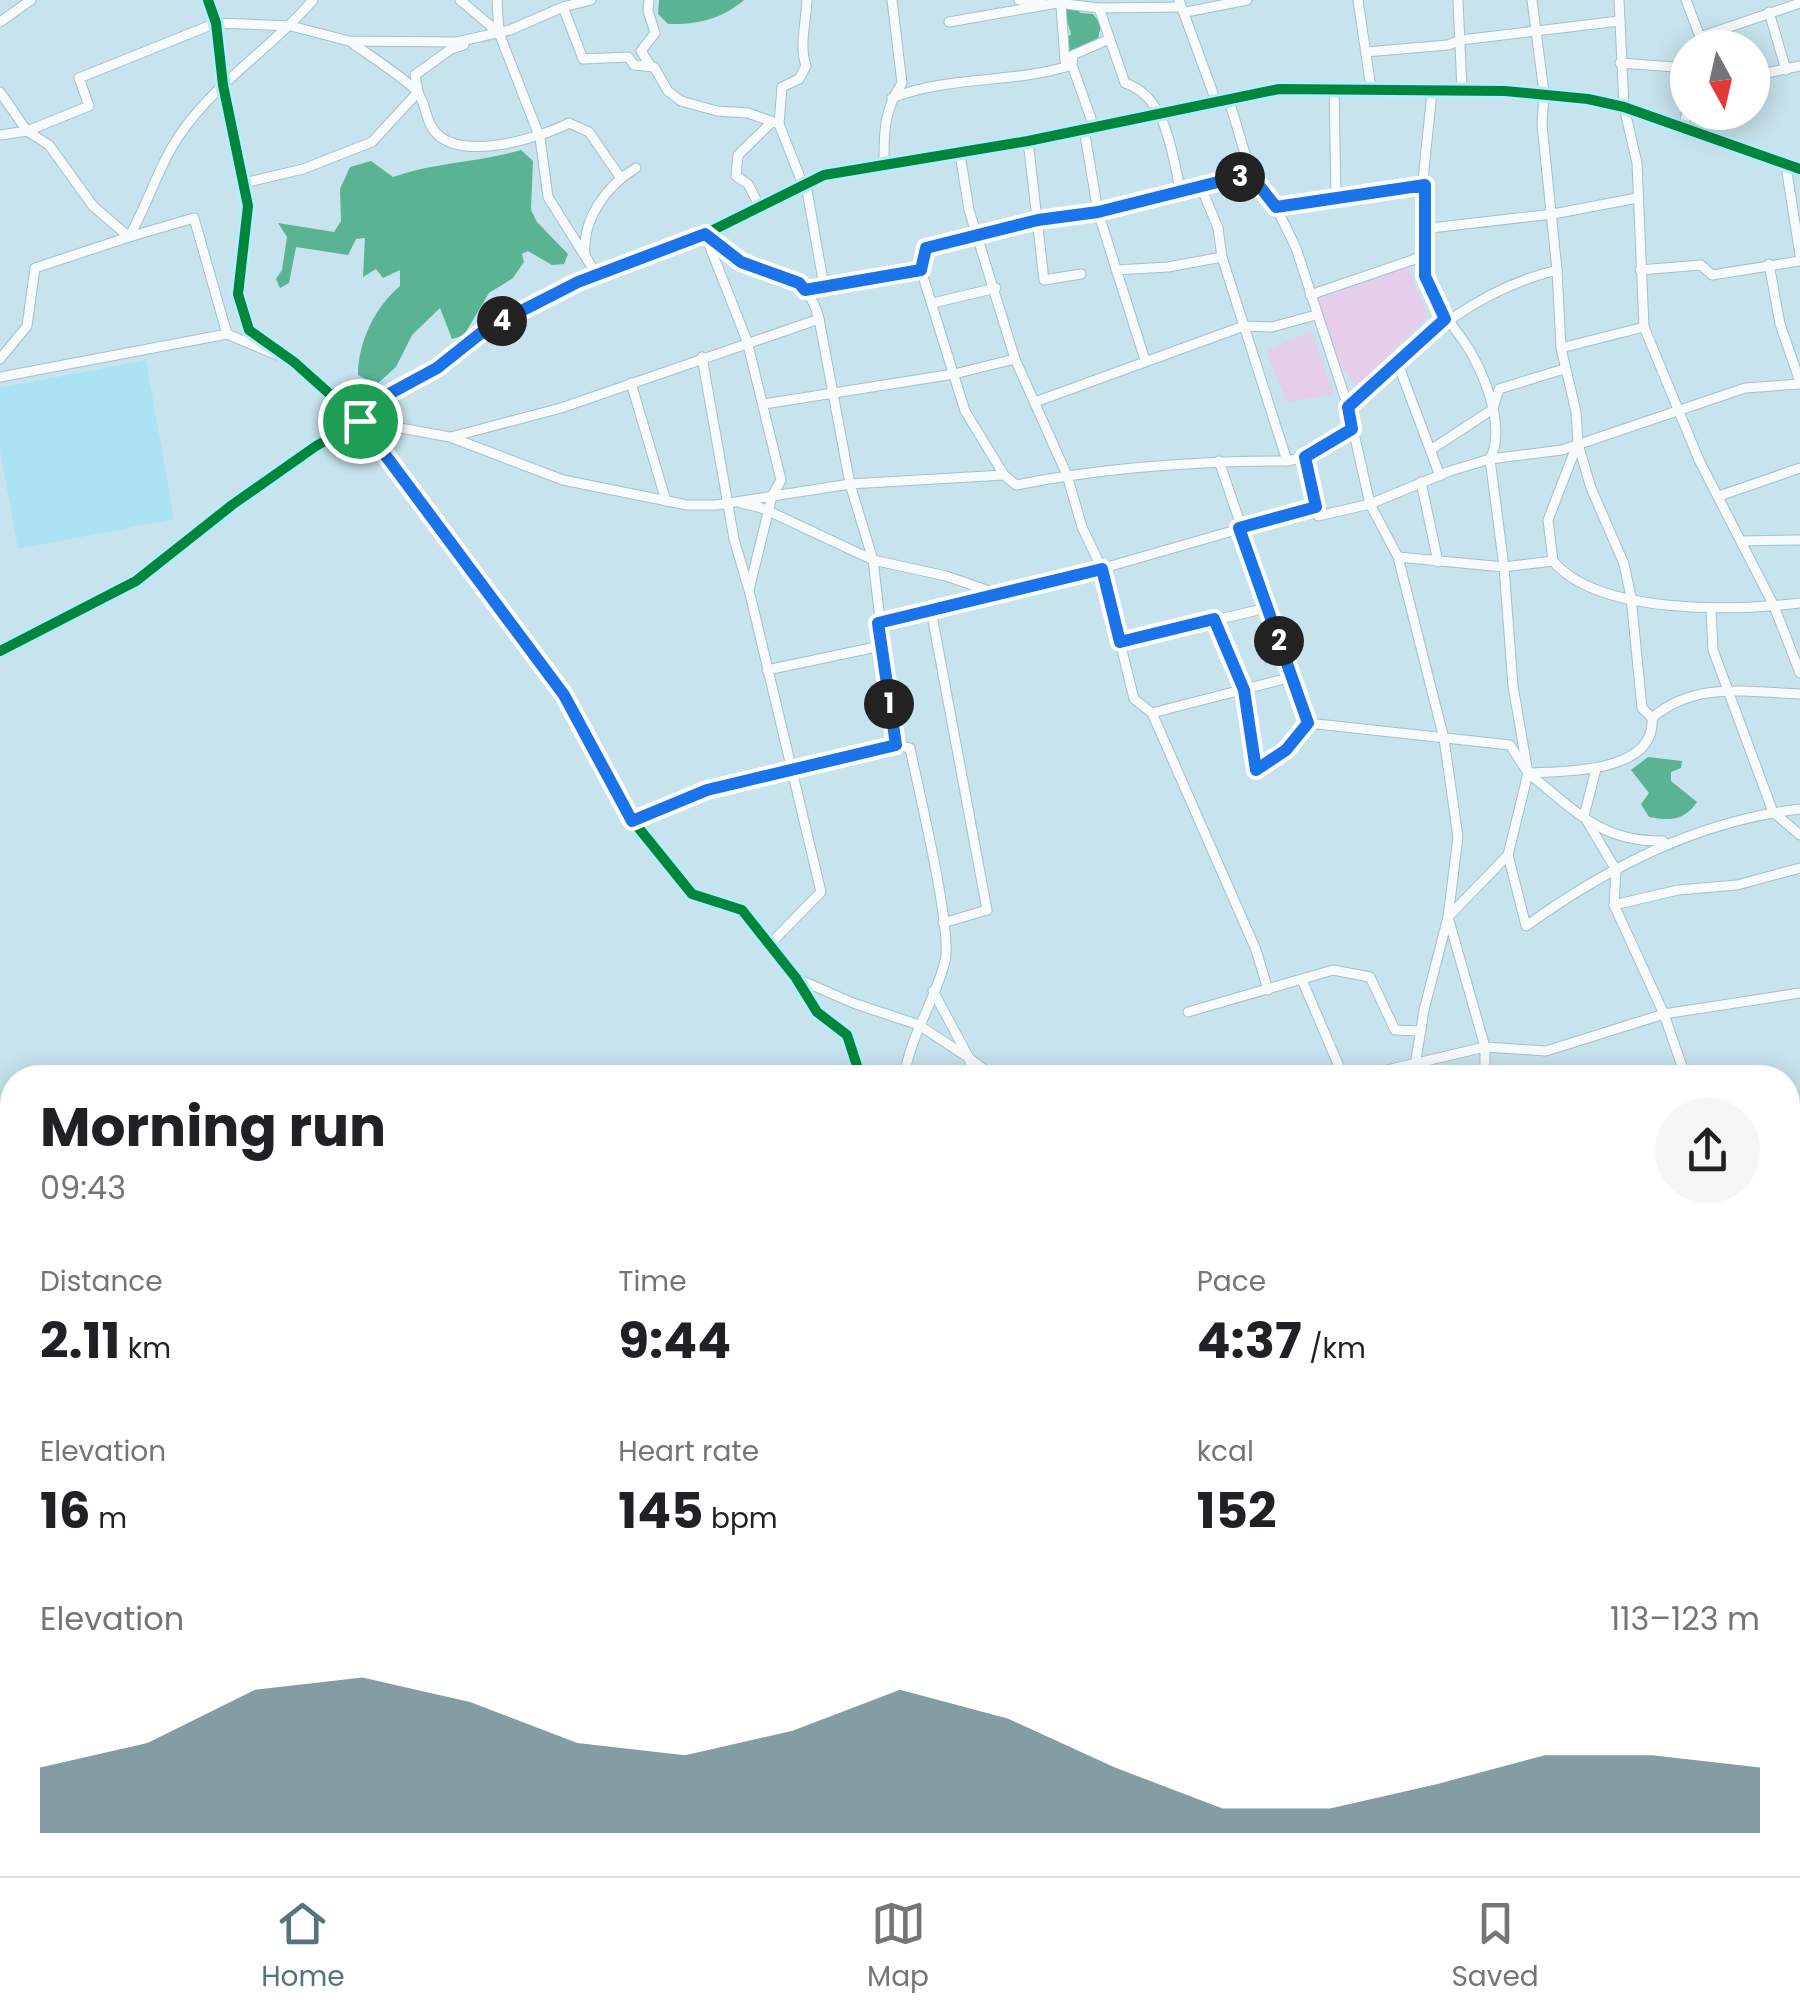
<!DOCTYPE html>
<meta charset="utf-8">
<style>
body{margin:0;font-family:Poppins,sans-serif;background:#f6f6f6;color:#202124;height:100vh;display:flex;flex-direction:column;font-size:38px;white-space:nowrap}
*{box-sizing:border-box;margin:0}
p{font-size:32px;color:#757577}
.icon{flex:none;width:55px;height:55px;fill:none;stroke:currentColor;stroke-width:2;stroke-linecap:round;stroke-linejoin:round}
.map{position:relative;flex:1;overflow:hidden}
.side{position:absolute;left:0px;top:1065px;width:1800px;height:812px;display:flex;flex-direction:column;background:#fff;border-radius:40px 40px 0 0;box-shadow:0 5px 25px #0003}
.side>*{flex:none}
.needle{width:65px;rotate:172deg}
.buttons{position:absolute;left:1670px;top:30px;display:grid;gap:20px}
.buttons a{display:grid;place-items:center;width:100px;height:100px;border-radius:50%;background:#fff;box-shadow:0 5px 25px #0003;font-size:50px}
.pin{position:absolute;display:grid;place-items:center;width:85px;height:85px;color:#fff;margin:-42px;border:5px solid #fff;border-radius:50%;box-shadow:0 2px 10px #0007}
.km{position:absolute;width:50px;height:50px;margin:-25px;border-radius:50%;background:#222;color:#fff;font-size:28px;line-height:50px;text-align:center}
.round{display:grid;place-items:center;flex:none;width:105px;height:105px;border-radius:52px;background:#f6f6f6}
.summary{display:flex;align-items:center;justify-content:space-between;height:170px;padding:0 40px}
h1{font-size:55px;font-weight:700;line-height:75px}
.metrics{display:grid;grid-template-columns:repeat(3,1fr);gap:15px;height:170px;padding:10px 40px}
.metrics div{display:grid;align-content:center}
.metrics b{font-size:50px;font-weight:700}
.metrics small{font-size:28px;font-weight:400}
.metrics p{font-size:28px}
.chart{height:280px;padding:20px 40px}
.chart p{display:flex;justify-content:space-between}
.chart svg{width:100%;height:180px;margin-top:10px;fill:#51747f;opacity:.7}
.tabs{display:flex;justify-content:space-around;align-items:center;height:140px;border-top:2px solid #e0e0e0;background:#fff;font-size:28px;color:#757577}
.tabs a{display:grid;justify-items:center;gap:5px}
.tabs .on{color:#51747f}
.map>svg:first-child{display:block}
</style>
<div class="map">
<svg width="1800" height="1876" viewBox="0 0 1800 1876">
<rect width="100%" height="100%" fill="#c7e3ed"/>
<!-- built -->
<path fill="#abe3f5" d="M146 360 174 519 18 549 0 450V388Z"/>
<!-- green -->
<g fill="#e6cdea">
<path d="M1408 267 1427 317 1357 387 1333 354 1315 300Z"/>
<path d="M1311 331 1334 394 1287 402 1266 351Z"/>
<path d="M15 1865H185L186 1876H0V1867Z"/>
</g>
<!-- water -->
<g fill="#5ab393">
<path d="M659 0H744C722 19 696 25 668 24L658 14Z"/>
<path d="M1019 0H1062L1081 13 1093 14 1101 25 1098 39 1068 61 1066 39 1071 34 1063 8 1021 7Z"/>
<path d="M521 150 533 161 531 210 537 222 568 254 564 264 552 265 528 251 522 254 524 262 513 278 489 293 464 335 452 339 440 308 412 335 396 367 376 385 358 375C358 342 375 307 400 286V270L383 278 376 269 363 277 365 238 356 239 348 255 296 247 289 283 280 288 276 279 282 270 287 237 278 223 334 232 341 221 340 189 350 167 371 161 393 177C435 162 478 163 521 150Z"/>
<path d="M1648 757 1682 761 1681 768 1671 772V781L1697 802C1684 821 1669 821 1649 817L1641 804 1649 793 1631 770Z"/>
</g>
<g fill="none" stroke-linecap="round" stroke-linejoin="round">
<defs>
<g id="street">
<path d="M208 0 216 23 223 85 248 206 238 294 249 330 294 362 360 421 564 695 633 821 692 894 742 910 796 978 817 1012 847 1035 861 1078"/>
<path d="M460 0 499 33"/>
<path d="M497 0 499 33 540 138 548 197 597 275"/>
<path d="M649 0 648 11 655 33 641 51 650 65"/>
<path d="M807 0C806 23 799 45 806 66L799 79 782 87 779 124 801 180 806 185 824 286"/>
<path d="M1019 0 1041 2"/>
<path d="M1179 0 1217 104"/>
<path d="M1358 0 1371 88"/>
<path d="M1458 0 1462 90"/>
<path d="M1532 0 1544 93 1542 125 1557 270 1561 348 1576 412 1578 444 1591 488 1624 564 1631 597 1642 708 1652 718"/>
<path d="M1619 0 1624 107 1637 163 1644 327 1699 460 1774 606 1800 673"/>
<path d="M1686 0 1700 37 1697 48"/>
<path d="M1056 3 1061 6 1065 61 1072 65 1094 127"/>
<path d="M563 7 583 59 628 57 634 65 654 67 668 91 681 101 717 111 748 113 779 124"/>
<path d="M1099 8 1125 83C1168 97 1172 156 1181 193"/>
<path d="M1186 12 1247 0"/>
<path d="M1769 12 1786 70"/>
<path d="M0 22 31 0"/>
<path d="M949 22 1057 3 1099 8 1181 7"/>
<path d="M1700 37 1800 3"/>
<path d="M351 42C365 53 410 81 418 93 427 106 425 122 437 134 465 161 540 138 569 123L589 132 620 177"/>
<path d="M1366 52 1448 45 1461 40 1619 21"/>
<path d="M1620 63 1688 68"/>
<path d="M1752 76 1800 66"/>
<path d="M1334 88 1336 196"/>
<path d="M0 92 27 131 49 145 93 206 129 237 194 218 227 334 277 355"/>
<path d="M892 98C950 75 1013 84 1072 65L1073 55 1107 40"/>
<path d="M1229 100 1251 174 1276 207 1296 248 1348 407 1370 504 1398 557 1444 739 1458 837 1448 917 1485 1047V1078"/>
<path d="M1084 129 1098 212 1145 360"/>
<path d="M1684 129 1688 102"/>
<path d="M0 135 27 131 89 106 79 78 216 23 291 26 349 41 457 42 510 30 563 7 591 0"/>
<path d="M1028 141 1044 280 1081 274"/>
<path d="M960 154 969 210 1015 359 1067 475 1082 527 1102 569 1134 699 1152 713 1256 950 1268 990"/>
<path d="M1786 166 1800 255"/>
<path d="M884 167C884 134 883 111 902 83L892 0"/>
<path d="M244 183 303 169 372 142 418 92 415 75 451 49 464 45"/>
<path d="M760 207 748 184 736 176 738 155 772 122"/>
<path d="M1276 207 1425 185"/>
<path d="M1422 229 1553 214 1637 198"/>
<path d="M705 234C718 244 731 257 745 264 780 279 809 276 819 319L850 484 873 560 895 745 910 748C918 788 953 931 945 961 935 1002 910 1035 904 1078"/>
<path d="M706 237 747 341 781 480 772 496 749 590 821 892 768 946"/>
<path d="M585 255C582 219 606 186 636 168"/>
<path d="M1222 257 1287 461"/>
<path d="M1769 264 1780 324 1800 382"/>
<path d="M1116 270 1168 267 1222 257 1218 228 1201 187"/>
<path d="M1640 270 1701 265 1712 275 1800 261"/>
<path d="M805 290 921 270"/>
<path d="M1310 295 1424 256"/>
<path d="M933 303 996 288"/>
<path d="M1561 348 1644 327"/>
<path d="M702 357 734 539 748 587"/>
<path d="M0 359 27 326 35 268 129 237C148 204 159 164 181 133 217 81 273 47 313 0"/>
<path d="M1398 364 1440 476"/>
<path d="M0 377 227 334"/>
<path d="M631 383 666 501"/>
<path d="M1035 402 1244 326 1272 327 1316 315"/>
<path d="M764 404 954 374 1015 359"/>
<path d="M1348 407C1415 347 1467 292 1557 270"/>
<path d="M362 421 450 437 563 480 687 505H716L850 484 1004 475 1016 485C1107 467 1194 461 1287 461L1305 457 1352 429"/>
<path d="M451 437 561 408 819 319"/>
<path d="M1432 449 1493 409 1499 389 1564 369"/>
<path d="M1305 457 1318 516 1370 504 1450 471 1490 459 1562 450 1745 388 1800 384"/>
<path d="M1219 461 1308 723"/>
<path d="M1004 475 965 411 921 270 926 248 1038 220 1098 212 1251 174"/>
<path d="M1421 482 1438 562"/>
<path d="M1719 496 1800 468"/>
<path d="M741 503 762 508 873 560 946 576 998 594"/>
<path d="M1741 541 1800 540"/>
<path d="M1398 557 1504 567 1553 561 1548 520 1577 445"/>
<path d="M1553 561C1598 615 1734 611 1800 603"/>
<path d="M931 610 987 910 943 923"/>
<path d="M1711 610 1713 650 1773 812 1800 835"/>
<path d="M1214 619 1244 691 1255 770 1286 750 1308 723"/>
<path d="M878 623 1048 584 1316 507"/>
<path d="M1120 642 1267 608"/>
<path d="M767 670 881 646"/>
<path d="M1152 713 1292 677"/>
<path d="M1308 723 1510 745 1528 773C1567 771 1656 773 1652 718 1695 681 1747 692 1800 694"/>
<path d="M1596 769 1584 816 1616 870 1614 905 1664 1014 1686 1078"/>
<path d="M1528 773C1575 810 1600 842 1663 841"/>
<path d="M633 821 707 790 895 745"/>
<path d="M1508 855 1526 926C1608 867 1698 821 1800 809"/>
<path d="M1614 905 1678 890 1737 885 1800 868"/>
<path d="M796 978 853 1003 919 1025 969 1058 974 1078"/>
<path d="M1302 980 1344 1078"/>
<path d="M933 991 969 1058 996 1078"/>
<path d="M1188 1012 1333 970 1370 977 1395 1030 1421 1031"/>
<path d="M1353 1078 1485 1047 1546 1051 1664 1014 1800 993"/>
<path d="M1413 1078 1424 1010 1448 917 1508 855 1528 773 1513 686 1504 567 1490 459C1505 431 1488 384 1473 356 1458 329 1434 308 1426 277 1413 230 1428 142 1432 91"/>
<path d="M1788 1179 1800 1175"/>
<path d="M1788 1235 1800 1231"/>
<path d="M1788 1318 1800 1329"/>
<path d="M1788 1461 1800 1497"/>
<path d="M1788 1636 1800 1628"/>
<path d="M1049 1865 1052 1876"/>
<path d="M1283 1865 1294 1876"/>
<path d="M1333 1865 1335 1876"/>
<path d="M1546 1865 1549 1876"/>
<path d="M1599 1865 1600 1876"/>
</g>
<path id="secondary" d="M0 651 136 581 232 505 316 446 360 421 389 394 437 367 486 329 578 282 705 234 824 175 1028 141 1279 89 1505 91 1588 99 1624 107 1800 169"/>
</defs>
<!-- street casing -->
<use href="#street" stroke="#a3c1cb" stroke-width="11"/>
<!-- secondary casing -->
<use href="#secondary" stroke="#a3c1cb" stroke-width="15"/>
<!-- street -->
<use href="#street" stroke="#f7fbfc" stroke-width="9"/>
<!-- secondary -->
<use href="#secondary" stroke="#f7fbfc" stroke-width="12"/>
<defs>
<g id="cycleway">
<path d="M208 0 216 23 223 85 248 206 238 294 249 330 294 362 360 421 564 695 633 821 692 894 742 910 796 978 817 1012 847 1035 861 1078"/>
<path d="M0 651 136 581 232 505 316 446 360 421 389 394 437 367 486 329 578 282 705 234 824 175 1028 141 1279 89 1505 91 1588 99 1624 107 1800 169"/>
</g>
</defs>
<!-- cycleway casing -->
<use href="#cycleway" stroke="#b8ebfc" stroke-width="16"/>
<!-- cycleway -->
<use href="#cycleway" stroke="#00873e" stroke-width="10"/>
</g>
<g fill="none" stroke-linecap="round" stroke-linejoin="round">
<defs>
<path id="route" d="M1250 174 1276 207 1425 185V276L1445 319 1348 407 1352 429 1305 457 1316 507 1239 528 1308 723 1286 750 1256 770 1244 690 1214 619 1120 642 1102 569 878 623 896 745 707 790 632 821 564 695 360 421 389 394 437 368 486 329 578 282 705 234 741 262 799 283 805 290 921 270 926 248 1038 220 1098 212Z"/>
</defs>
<!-- route casing -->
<use href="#route" stroke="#fff" stroke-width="20"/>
<!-- route -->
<use href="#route" stroke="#1a73e8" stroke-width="12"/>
</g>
</svg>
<div class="buttons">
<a><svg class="needle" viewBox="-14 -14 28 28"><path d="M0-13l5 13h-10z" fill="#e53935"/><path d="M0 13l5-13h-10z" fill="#757577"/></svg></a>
</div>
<div class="pin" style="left:360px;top:421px;background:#1e9e55"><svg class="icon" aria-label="arrive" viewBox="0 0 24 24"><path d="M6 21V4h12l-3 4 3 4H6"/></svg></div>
<b class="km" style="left:889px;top:704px">1</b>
<b class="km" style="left:1279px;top:641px">2</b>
<b class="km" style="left:1240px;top:177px">3</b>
<b class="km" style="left:502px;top:321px">4</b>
<section class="side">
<div class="summary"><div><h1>Morning run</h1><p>09:43</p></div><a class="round"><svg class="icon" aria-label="share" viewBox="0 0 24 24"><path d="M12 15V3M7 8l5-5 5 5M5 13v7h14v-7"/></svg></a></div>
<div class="metrics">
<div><p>Distance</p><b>2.11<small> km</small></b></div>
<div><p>Time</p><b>9:44</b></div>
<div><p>Pace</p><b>4:37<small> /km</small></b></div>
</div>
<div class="metrics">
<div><p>Elevation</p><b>16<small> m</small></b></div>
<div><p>Heart rate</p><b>145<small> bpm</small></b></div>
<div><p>kcal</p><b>152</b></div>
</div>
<div class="chart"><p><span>Elevation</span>113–123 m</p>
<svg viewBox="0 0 160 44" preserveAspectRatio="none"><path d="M0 44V28L10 22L20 9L30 6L40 12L50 22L60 25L70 19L80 9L90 16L100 28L110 38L120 38L130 32L140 25L150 25L160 28V44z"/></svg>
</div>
</section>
</div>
<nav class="tabs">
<a class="on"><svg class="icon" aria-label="home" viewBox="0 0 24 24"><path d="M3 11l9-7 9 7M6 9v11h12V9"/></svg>Home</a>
<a><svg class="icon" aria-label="map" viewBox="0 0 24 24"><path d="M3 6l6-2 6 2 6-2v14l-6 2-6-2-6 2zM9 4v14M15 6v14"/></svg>Map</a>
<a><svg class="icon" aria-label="saved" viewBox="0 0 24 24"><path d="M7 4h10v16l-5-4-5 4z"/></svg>Saved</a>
</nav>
